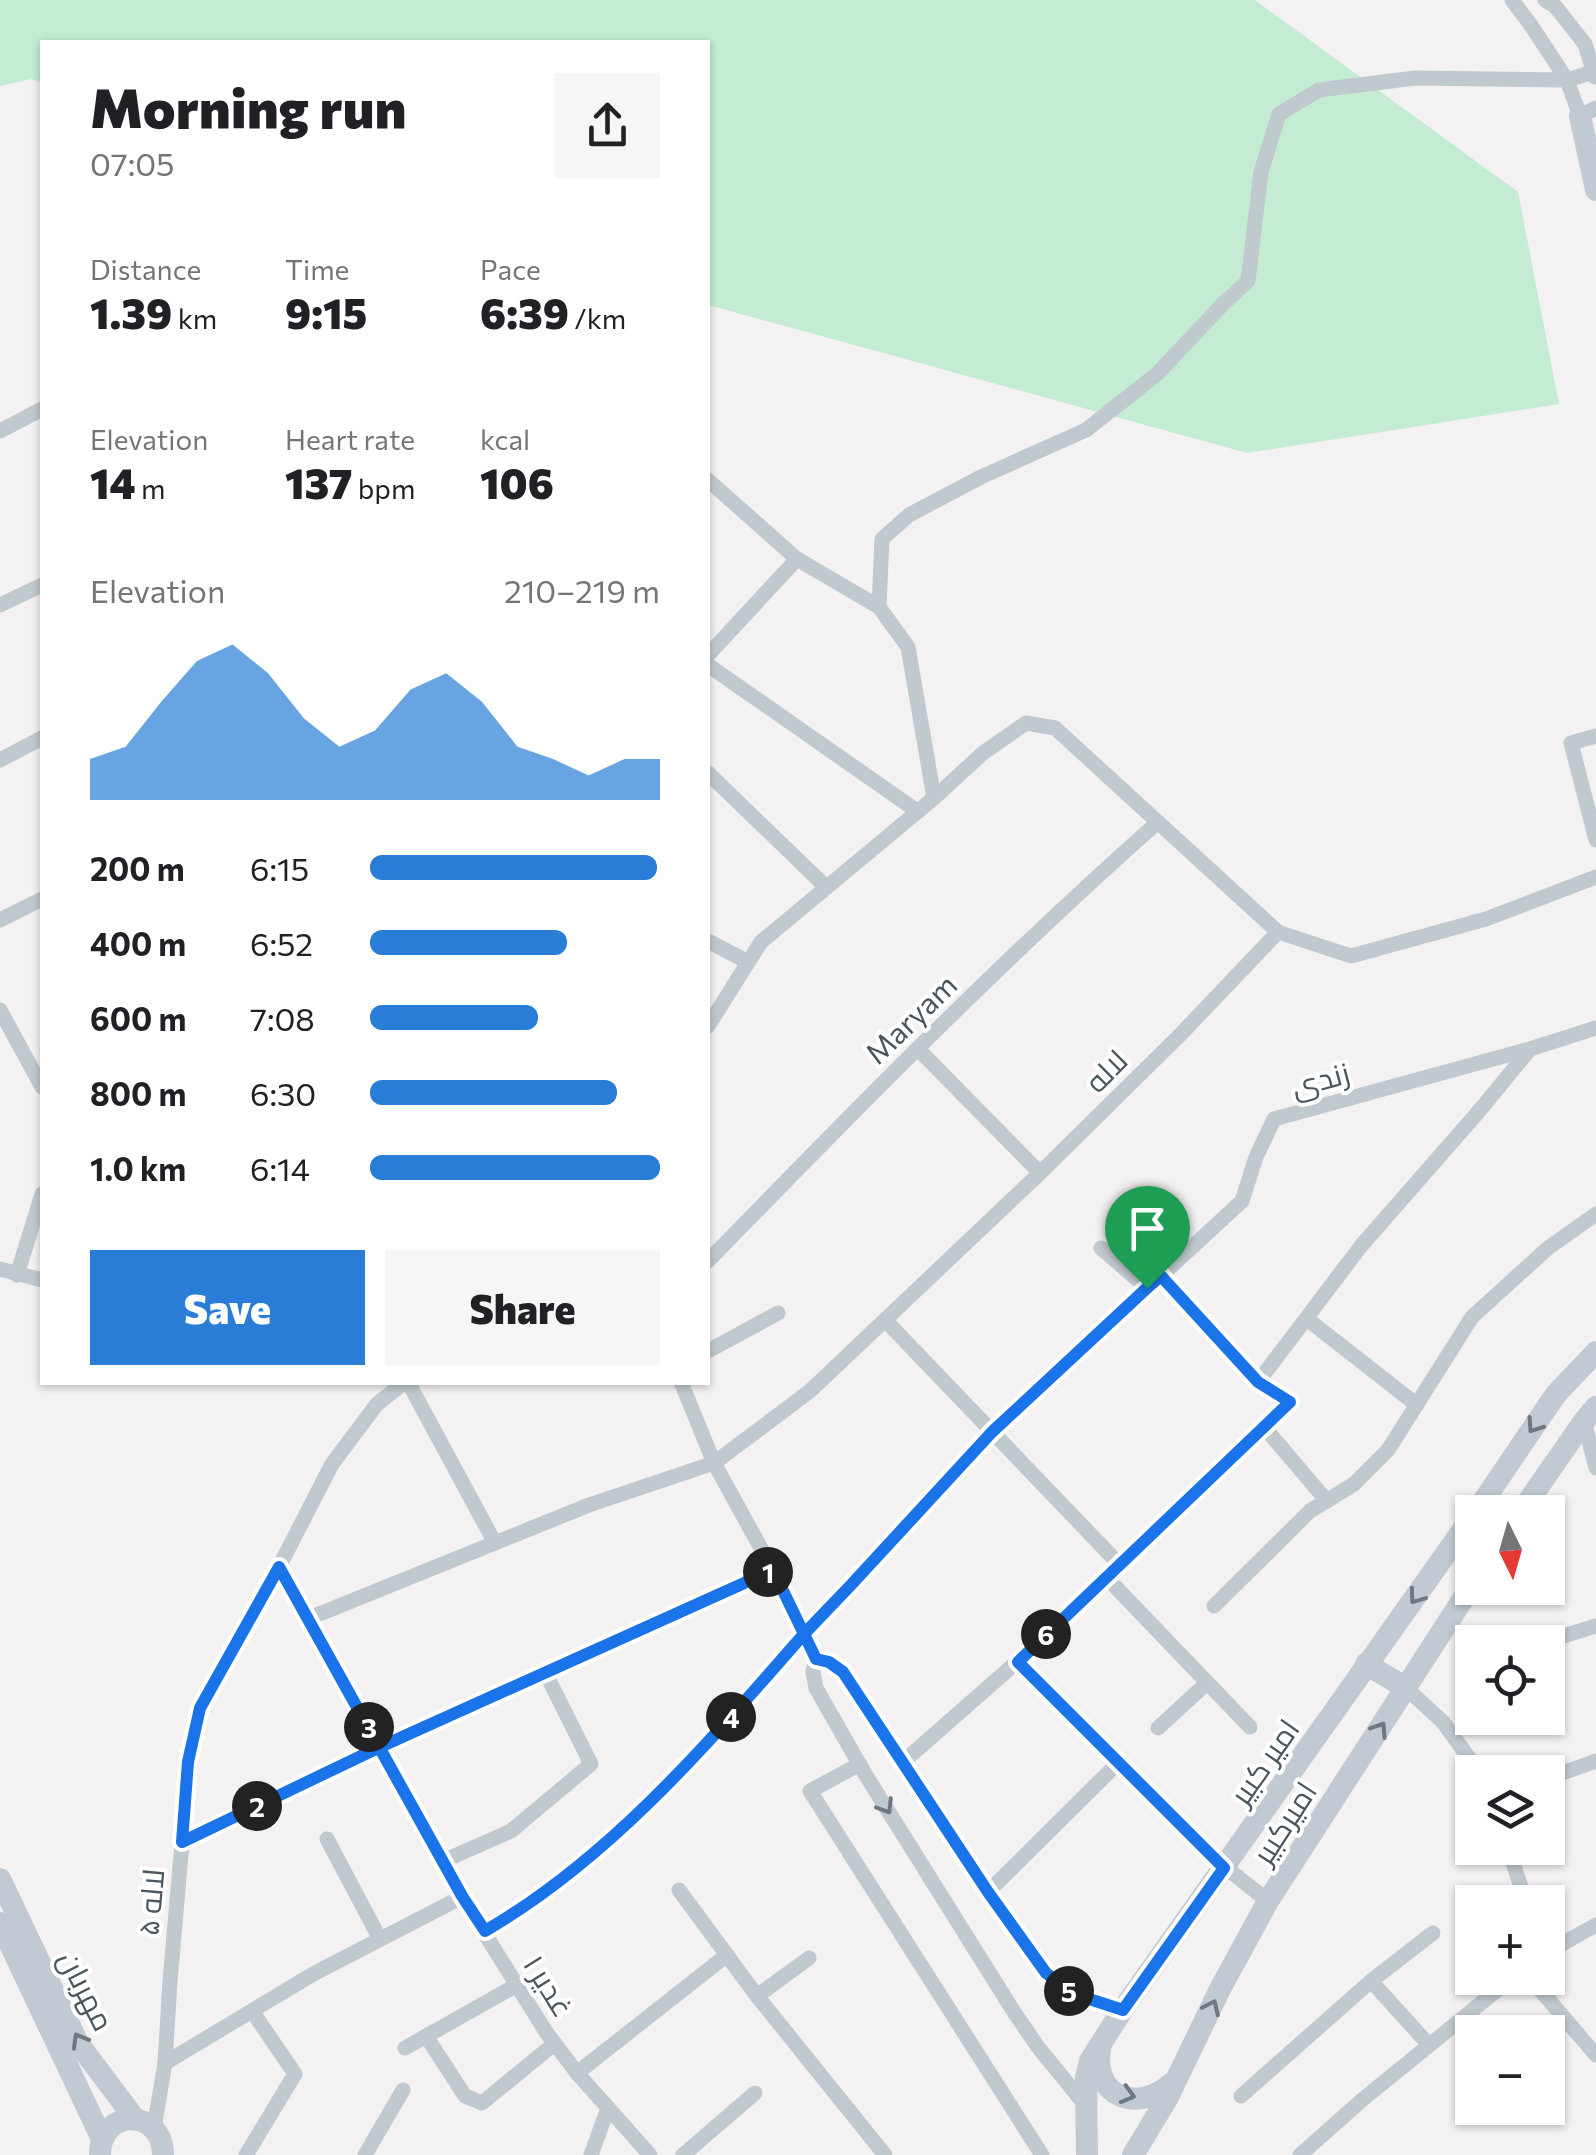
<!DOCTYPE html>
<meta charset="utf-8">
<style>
body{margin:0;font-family:Commissioner,Cairo,sans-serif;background:#f6f6f6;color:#202124;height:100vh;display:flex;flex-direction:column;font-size:38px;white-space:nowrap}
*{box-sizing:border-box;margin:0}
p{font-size:32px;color:#757577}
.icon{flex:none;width:55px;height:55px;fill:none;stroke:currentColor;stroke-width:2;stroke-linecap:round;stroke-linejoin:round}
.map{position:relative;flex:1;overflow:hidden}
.details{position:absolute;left:40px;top:40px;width:670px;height:1345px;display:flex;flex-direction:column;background:#fff;border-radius:0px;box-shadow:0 2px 8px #0004}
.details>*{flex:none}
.needle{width:65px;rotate:175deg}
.buttons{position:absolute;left:1455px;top:1495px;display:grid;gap:20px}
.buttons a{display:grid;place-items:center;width:110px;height:110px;border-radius:0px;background:#fff;box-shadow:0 2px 8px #0004;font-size:50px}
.pin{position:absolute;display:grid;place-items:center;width:85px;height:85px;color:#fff;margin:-102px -42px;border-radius:50% 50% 50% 0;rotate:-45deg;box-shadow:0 0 10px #0007}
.pin .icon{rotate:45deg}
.km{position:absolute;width:50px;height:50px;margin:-25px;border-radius:50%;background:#222;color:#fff;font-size:28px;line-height:50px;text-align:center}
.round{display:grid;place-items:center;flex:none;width:105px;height:105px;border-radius:0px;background:#f6f6f6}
.overview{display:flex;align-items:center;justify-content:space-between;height:170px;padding:0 50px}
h1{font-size:55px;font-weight:800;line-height:75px}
.metrics{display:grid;grid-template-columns:repeat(3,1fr);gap:15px;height:170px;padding:10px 50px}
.metrics div{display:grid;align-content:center}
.metrics b{font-size:42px;font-weight:800}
.metrics small{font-size:28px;font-weight:400}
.metrics p{font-size:28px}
.chart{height:280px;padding:20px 50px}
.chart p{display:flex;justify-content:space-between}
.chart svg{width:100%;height:180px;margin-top:10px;fill:#297dd6;opacity:.7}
.primary-button{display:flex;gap:20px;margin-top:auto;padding:20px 50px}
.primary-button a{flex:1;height:115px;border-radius:0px;background:#297dd6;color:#fff;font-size:40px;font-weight:800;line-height:115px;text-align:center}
.primary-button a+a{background:#f6f6f6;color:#202124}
ul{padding:0 50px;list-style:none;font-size:32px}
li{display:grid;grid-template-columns:160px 120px 1fr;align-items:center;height:75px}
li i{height:25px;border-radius:12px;background:#297dd6}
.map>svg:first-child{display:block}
</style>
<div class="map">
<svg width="1596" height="2155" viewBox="0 0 1596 2155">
<rect width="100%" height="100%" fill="#f3f1f1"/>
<!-- green -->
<path fill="#c4ecd2" d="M0 0H1255L1518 192 1559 404 1247 453 708 305V42H42V83L32 79 0 86Z"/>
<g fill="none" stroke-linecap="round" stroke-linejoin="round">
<!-- street -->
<g stroke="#c0c9ce" stroke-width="15">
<path d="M1512 0 1530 24 1567 80 1580 116 1596 108"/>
<path d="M1545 0 1555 6 1585 44 1595 77"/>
<path d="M0 431 42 409"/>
<path d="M708 480 797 559 879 607 908 647 934 798"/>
<path d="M0 605 42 585"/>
<path d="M879 607 882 539 909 515 981 477 1086 430 1157 374 1223 304 1248 281 1261 172 1279 114 1319 90 1415 78 1567 80 1593 72"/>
<path d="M708 655 797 559"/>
<path d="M708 665 917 811"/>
<path d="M1596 736 1571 743 1596 840"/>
<path d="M0 760 42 738"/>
<path d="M708 773 826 887"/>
<path d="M0 920 42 899"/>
<path d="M708 941 748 962"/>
<path d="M0 1010 42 1087"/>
<path d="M708 1026 761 942 934 798 983 753 1026 723 1055 728 1278 932"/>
<path d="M918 1049 1040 1173"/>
<path d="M1101 1248 1147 1288"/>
<path d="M708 1261C854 1111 1001 961 1158 822"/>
<path d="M0 1269 42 1280"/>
<path d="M17 1275 42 1194"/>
<path d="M1307 1319 1417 1405"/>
<path d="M885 1320 1119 1564"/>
<path d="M708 1351 778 1313"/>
<path d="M408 1382 495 1543"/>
<path d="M681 1382 714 1463 773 1570 816 1659 813 1672 816 1688 865 1774 1014 2012 1038 2047 1086 2106"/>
<path d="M1258 1382 1361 1246 1480 1110 1530 1049"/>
<path d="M1584 1421 1596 1468"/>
<path d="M1264 1427 1327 1501"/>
<path d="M279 1567 462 1897 546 2032 577 2073 650 2155"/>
<path d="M1105 1576 1250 1727"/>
<path d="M1214 1606 1310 1511 1354 1484 1388 1450 1472 1317 1548 1248 1596 1214"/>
<path d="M307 1619 589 1505 714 1463 810 1391 1040 1173 1181 1034 1278 932 1351 956 1486 919 1596 877"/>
<path d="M1544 1642 1596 1626"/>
<path d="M816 1659 829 1662 843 1672 988 1892 1046 1973 1074 1994 1123 2009"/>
<path d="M1018 1661 1225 1867 1268 1901"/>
<path d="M1406 1688 1443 1722 1479 1772"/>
<path d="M1158 1728 1207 1683"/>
<path d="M903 1762 1018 1661 1289 1402 1258 1382 1161 1276"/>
<path d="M860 1764 810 1791 1042 2155"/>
<path d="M1548 1778 1596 1761"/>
<path d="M327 1839 380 1939"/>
<path d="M182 1842C378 1749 574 1657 773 1570"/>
<path d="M1508 1848 1526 1902"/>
<path d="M443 1861 511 1831 591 1764 545 1672"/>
<path d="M679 1890 757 1996 885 2155"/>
<path d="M988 1892 1120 1761"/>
<path d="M485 1931 521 1910 597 1851 705 1746 804 1633 992 1432 1242 1201 1256 1157 1274 1119 1530 1049 1596 1028"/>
<path d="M1548 1952 1596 1925"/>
<path d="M1530 1978 1596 2055"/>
<path d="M1371 1981 1433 1933"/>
<path d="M757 1996 809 1958"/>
<path d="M426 2036 465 2096 482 2103 554 2044"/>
<path d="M405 2048 517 1985"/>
<path d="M165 2063 315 1973 462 1897"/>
<path d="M577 2073 727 1955"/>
<path d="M1241 2096 1371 1981 1429 2045"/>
<path d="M154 2128 165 2063 170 1981 189 1763 200 1709 279 1567 332 1464 377 1404 405 1382"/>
<path d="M246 2155 295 2074 252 2011"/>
<path d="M365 2155 403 2090"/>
<path d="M591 2155 608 2108"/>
<path d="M683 2155 755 2093"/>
<path d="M1300 2155 1362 2100 1512 1978"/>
</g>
<!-- secondary -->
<g stroke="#c1cad3" stroke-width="22">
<path d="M1580 116 1596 190"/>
<path d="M1476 1512 1556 1394 1596 1352"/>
<path d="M1521 1512 1584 1421 1596 1407"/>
<path d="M1366 1664 1406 1688"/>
<path d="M0 1879 78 2043 135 2119"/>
<path d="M0 1923 102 2139"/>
<path d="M1100 2049C1092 2097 1138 2114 1172 2083"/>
<path d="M100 2155C100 2107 163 2108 163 2155"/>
<path d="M1087 2155 1086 2077 1090 2061 1123 2009 1472 1517"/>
<path d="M1133 2155 1168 2097 1220 1989 1268 1901 1472 1585"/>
</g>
</g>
<!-- one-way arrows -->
<defs><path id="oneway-chevron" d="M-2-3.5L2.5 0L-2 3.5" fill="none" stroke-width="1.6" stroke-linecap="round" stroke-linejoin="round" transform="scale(2.5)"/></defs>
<g stroke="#6e7880">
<use href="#oneway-chevron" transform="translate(1534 1426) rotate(124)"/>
<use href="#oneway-chevron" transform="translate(1416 1597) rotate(126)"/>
<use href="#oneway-chevron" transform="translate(1380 1729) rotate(-57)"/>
<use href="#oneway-chevron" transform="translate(1212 2007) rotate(-65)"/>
<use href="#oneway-chevron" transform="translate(79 2040) rotate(-120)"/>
<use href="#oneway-chevron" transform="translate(1128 2095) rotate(16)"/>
</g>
<use stroke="#6d787f" href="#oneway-chevron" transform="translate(886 1807) rotate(58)"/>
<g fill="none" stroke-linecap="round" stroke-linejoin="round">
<defs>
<path id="route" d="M1147 1288 992 1432 850 1586 804 1634 773 1570 380 1747 182 1842 188 1762 200 1708 279 1567 462 1896 485 1931C611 1858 709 1742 804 1634L816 1659 829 1662 843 1672 988 1892 1046 1973 1074 1994 1123 2010 1224 1868 1018 1662 1290 1402 1258 1382 1161 1276 1147 1288"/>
</defs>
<!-- route casing -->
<use href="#route" stroke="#fff" stroke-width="20"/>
<!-- route -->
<use href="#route" stroke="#1a73e8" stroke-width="12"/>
</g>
<g text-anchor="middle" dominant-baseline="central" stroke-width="8" stroke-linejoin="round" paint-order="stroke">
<!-- street labels -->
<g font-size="30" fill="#4a555d" stroke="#fff">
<text transform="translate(910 1018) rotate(-44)">Maryam</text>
<text transform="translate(1105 1070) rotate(-45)">لاله</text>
<text transform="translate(1320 1078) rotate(-15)">زندی</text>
<text transform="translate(1263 1761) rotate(-55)">امیر کبیر</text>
<text transform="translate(1283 1822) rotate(-57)">امیرکبیر</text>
<text transform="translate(149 1902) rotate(-85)">لاله ۵</text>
<text transform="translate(550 1985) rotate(58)">غدیر ۱</text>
<text transform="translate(88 1990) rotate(63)">مهربان</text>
</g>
</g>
</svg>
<div class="buttons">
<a><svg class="needle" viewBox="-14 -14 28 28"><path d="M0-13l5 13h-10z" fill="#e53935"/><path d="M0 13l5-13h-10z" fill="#757577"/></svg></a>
<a><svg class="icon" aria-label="locate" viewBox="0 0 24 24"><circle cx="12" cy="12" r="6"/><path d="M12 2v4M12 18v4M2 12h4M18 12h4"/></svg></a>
<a><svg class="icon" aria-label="layers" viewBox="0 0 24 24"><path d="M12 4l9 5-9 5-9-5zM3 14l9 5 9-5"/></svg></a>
<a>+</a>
<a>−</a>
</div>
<div class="pin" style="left:1147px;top:1288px;background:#1e9e55"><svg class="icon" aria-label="arrive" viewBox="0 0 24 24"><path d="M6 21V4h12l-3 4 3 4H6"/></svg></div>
<b class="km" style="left:768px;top:1572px">1</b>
<b class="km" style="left:257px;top:1806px">2</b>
<b class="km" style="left:369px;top:1727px">3</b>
<b class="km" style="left:731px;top:1717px">4</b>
<b class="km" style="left:1069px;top:1991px">5</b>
<b class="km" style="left:1046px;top:1634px">6</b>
<section class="details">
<div class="overview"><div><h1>Morning run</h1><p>07:05</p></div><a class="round"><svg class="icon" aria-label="share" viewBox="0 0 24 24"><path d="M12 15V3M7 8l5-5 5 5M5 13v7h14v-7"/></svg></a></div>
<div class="metrics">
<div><p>Distance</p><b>1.39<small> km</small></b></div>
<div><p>Time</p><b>9:15</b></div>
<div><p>Pace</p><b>6:39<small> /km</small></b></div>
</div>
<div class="metrics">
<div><p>Elevation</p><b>14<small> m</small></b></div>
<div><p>Heart rate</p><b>137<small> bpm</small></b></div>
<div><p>kcal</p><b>106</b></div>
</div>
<div class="chart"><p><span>Elevation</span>210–219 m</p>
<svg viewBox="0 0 160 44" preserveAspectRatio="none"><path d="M0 44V34L10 31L20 20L30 10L40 6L50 13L60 24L70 31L80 27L90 17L100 13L110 20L120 31L130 34L140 38L150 34L160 34V44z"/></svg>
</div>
<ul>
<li><b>200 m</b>6:15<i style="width:99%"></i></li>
<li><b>400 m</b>6:52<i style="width:68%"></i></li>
<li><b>600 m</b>7:08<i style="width:58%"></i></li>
<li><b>800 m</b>6:30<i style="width:85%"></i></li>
<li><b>1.0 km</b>6:14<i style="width:100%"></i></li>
</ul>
<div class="primary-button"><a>Save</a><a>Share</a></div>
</section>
</div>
